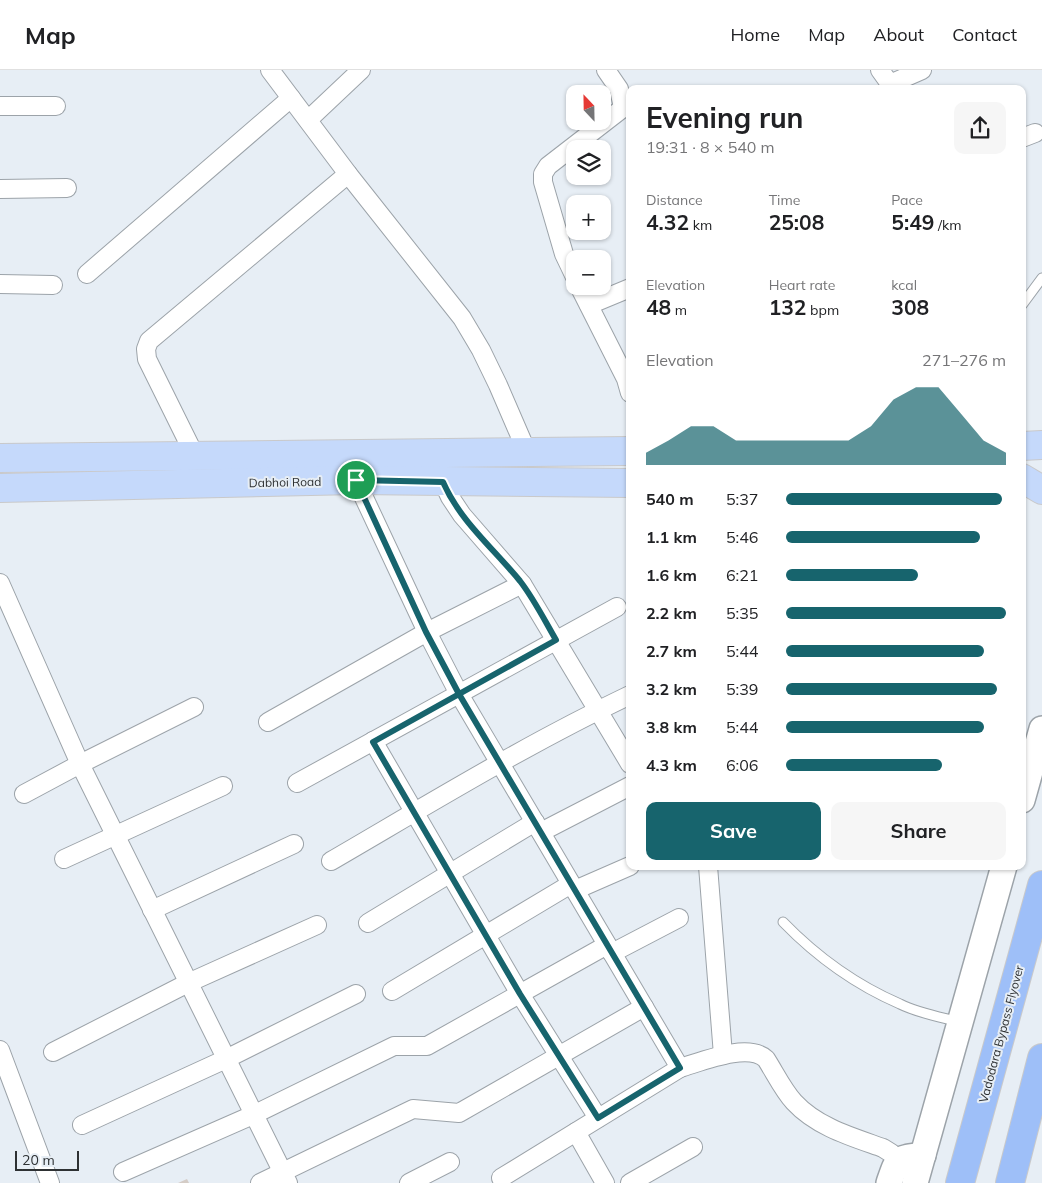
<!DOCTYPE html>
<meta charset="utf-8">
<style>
body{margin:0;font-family:Mulish,sans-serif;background:#f6f6f6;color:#202124;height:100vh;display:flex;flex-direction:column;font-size:19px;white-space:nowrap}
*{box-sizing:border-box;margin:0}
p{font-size:16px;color:#757577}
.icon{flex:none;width:28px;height:28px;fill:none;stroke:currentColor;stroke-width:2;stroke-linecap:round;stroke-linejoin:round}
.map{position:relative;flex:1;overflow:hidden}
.details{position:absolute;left:626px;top:15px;width:400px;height:785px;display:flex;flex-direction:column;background:#fff;border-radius:10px;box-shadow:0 1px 4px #0004}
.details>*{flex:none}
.needle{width:32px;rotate:338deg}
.buttons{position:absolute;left:566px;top:15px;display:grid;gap:10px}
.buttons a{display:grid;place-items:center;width:45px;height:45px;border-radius:10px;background:#fff;box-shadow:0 1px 4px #0004;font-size:25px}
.scale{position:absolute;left:15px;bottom:12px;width:64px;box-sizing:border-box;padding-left:5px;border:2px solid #2e3133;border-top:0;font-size:14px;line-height:18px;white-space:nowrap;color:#2e3133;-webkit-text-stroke:4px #e7eef5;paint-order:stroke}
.pin{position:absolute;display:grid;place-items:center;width:42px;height:42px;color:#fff;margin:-21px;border:2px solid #fff;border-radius:50%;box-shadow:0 1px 5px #0007}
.round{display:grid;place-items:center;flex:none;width:52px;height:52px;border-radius:10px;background:#f6f6f6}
.headline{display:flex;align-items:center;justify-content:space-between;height:85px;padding:0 20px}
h1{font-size:28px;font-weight:700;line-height:38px}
.stats{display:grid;grid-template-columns:repeat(3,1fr);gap:8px;height:85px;padding:5px 20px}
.stats div{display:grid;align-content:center}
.stats b{font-size:21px;font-weight:700}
.stats small{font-size:14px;font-weight:400}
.stats p{font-size:14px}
.chart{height:140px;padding:10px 20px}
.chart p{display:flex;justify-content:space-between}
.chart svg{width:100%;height:90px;margin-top:5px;fill:#17646d;opacity:.7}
.cta{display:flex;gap:10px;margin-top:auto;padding:10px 20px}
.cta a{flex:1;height:58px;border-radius:10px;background:#17646d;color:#fff;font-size:20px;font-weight:700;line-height:58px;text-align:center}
.cta a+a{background:#f6f6f6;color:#202124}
ul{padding:0 20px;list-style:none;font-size:16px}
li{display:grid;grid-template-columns:80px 60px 1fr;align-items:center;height:38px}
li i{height:12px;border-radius:6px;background:#17646d}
header{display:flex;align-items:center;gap:30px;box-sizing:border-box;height:70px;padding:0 25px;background:#fff;border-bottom:1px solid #e0e0e0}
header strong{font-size:24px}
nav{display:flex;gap:28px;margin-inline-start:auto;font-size:18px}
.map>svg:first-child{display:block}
</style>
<header>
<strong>Map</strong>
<nav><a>Home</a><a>Map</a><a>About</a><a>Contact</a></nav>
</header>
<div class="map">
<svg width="1042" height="1113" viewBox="0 0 1042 1113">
<rect width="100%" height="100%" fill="#e7eef5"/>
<!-- building -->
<path fill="#d4ccc6" d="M187 1109 189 1113H178Z"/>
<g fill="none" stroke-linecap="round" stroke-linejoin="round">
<defs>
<g id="lane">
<path d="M1022 235 1042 208"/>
<path d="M783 852C817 887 856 915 900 934 918 943 940 947 959 952"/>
</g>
<g id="street">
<path d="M270 0 348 104 462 248 481 280 498 315 527 382"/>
<path d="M880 0 890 14 922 0"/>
<path d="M0 36H56"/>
<path d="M308 50 361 0"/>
<path d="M1022 68 1035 63"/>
<path d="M0 119 67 118"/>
<path d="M87 204 291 28"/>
<path d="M575 207 564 184 543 112V104L548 96 623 38 619 19 606 0"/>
<path d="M0 214 53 215"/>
<path d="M579 216 626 309 630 323"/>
<path d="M589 235 630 218"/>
<path d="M195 386 147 289 146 279 149 271 348 104"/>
<path d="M352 402 427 562 459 624 680 998 501 1108"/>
<path d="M443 412 450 427 462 445 522 514 630 694"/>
<path d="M0 513 80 694 288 1113"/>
<path d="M268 652 427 562 522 514"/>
<path d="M373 671 520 924 598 1048"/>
<path d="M297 713 617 537"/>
<path d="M24 724 80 694 194 637"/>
<path d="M541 762 630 716"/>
<path d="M64 789 223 716"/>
<path d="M331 791C429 734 527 674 630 625"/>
<path d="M708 796 723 985"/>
<path d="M575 820 630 796"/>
<path d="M152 840 294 774"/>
<path d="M368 853 535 752"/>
<path d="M612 883 679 848"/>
<path d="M392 921 571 814"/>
<path d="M0 980 50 1113"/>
<path d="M53 982 188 913 317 855"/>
<path d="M680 998C701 992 748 972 766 989 775 1003 783 1020 794 1032 817 1057 852 1067 883 1078L891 1083 897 1091"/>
<path d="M82 1055 226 989 356 924"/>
<path d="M576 1062 605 1113"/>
<path d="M123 1102 253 1045 394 976H427L607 875"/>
<path d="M260 1113 413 1039 459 1043 644 937"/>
<path d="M409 1113 450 1092"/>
<path d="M630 1113 693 1077"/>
</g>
<g id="secondary">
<path d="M1022 730 1042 659"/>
<path d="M889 1113C898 1087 896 1089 923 1085"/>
<path d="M915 1113 1004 796"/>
</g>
<g id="primary">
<path d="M1022 376 1042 375"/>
<path d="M0 388 630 381"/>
<path d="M1022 408 1042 420"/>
<path d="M0 418 356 410 630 413"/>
</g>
<g id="highway">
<path d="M960 1113 1042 815"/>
<path d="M1010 1113 1042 988"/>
</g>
</defs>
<!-- lane casing -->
<use href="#lane" stroke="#9ca3a9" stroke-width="11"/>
<!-- street casing -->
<use href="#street" stroke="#9ca3a9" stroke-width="20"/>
<!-- secondary casing -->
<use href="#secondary" stroke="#9ca3a9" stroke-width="28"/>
<!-- primary casing -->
<use href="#primary" stroke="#c9c9ca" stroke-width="30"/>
<!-- highway casing -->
<use href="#highway" stroke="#c9c9ca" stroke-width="30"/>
<!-- lane -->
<use href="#lane" stroke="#fff" stroke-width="9"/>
<!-- street -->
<use href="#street" stroke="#fff" stroke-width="18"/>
<!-- secondary -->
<use href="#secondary" stroke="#fff" stroke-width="25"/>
<!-- primary -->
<use href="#primary" stroke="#c5d9fb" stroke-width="28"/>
<!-- highway -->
<use href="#highway" stroke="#9ebff8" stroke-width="28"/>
</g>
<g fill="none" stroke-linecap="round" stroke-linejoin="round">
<defs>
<path id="route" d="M356 410 426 562 459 624 680 998 598 1048 520 924 373 672 556 570C545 551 534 529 520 511 493 478 460 451 443 412L356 410"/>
</defs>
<!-- route casing -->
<use href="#route" stroke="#fff" stroke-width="10"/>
<!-- route -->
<use href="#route" stroke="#17646d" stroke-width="6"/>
</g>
<g text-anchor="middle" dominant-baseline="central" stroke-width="4" stroke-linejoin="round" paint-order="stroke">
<!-- street labels -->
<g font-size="12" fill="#2e3133" stroke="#e7eef5">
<text transform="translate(285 412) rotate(-1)">Dabhoi Road</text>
<text transform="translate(1001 964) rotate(-75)">Vadodara Bypass Flyover</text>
</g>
</g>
</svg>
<div class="buttons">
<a><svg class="needle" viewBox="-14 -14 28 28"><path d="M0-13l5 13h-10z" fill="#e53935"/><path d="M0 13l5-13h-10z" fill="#757577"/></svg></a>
<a><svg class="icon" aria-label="layers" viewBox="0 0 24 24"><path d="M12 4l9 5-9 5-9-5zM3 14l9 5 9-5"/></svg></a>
<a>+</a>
<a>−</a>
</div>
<div class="scale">20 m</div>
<div class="pin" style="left:356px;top:410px;background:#1e9e55"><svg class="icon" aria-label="arrive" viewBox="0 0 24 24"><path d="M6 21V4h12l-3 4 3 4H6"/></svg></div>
<section class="details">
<div class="headline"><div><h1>Evening run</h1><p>19:31 · 8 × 540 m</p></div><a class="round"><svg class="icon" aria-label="share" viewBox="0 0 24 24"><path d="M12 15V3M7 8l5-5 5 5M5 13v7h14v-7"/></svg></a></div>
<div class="stats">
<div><p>Distance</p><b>4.32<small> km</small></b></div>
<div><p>Time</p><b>25:08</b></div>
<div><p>Pace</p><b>5:49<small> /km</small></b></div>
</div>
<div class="stats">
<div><p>Elevation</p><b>48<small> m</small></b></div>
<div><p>Heart rate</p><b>132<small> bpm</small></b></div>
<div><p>kcal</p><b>308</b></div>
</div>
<div class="chart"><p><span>Elevation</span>271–276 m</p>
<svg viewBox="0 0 160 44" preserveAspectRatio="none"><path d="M0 44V38L10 32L20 25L30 25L40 32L50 32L60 32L70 32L80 32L90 32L100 25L110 12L120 6L130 6L140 19L150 32L160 38V44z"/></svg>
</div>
<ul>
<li><b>540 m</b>5:37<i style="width:98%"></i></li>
<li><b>1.1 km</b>5:46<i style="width:88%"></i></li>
<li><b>1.6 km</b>6:21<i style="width:60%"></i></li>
<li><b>2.2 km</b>5:35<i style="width:100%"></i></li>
<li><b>2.7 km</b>5:44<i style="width:90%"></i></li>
<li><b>3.2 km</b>5:39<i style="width:96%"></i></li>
<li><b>3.8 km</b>5:44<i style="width:90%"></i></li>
<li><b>4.3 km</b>6:06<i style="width:71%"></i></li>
</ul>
<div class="cta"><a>Save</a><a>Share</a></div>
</section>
</div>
